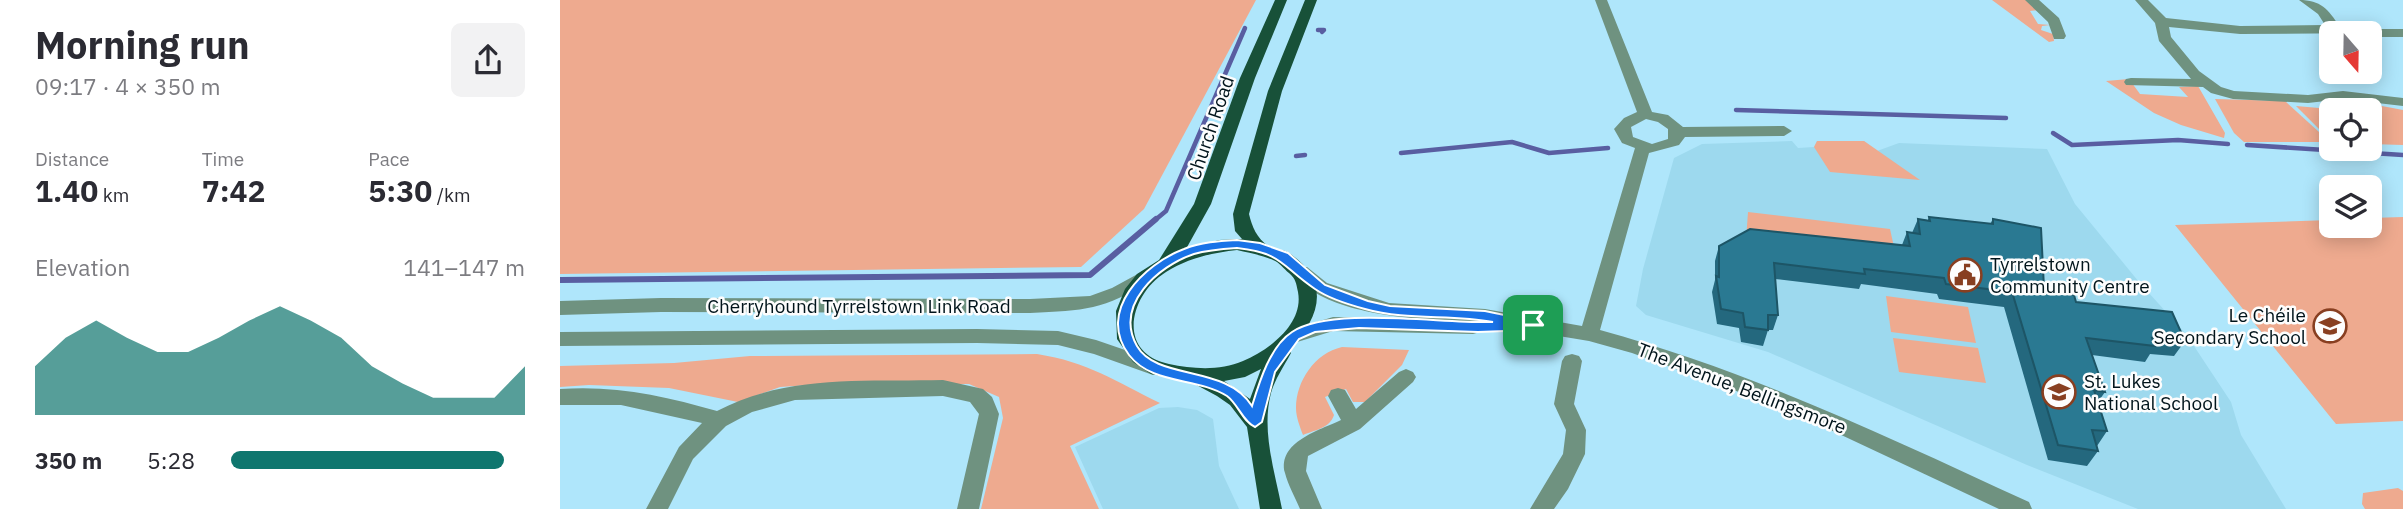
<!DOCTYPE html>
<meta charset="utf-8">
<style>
body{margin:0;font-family:"IBM Plex Sans",sans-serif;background:#f2f2f3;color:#2b2b33;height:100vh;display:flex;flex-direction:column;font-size:26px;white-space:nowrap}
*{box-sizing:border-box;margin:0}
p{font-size:23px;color:#7c7c81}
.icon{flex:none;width:38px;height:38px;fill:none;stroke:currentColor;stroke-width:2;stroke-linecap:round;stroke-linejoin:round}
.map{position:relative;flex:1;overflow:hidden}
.panel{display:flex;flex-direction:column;background:#fff;width:560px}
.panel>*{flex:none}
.needle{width:46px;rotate:160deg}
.controls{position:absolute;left:1759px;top:21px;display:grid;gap:14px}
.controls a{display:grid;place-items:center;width:63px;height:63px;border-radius:10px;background:#fff;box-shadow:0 4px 18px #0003;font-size:35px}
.pin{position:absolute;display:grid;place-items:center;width:60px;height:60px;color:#fff;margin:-30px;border-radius:14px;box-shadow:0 4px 10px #0006}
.round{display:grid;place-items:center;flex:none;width:74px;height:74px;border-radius:10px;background:#f2f2f3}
.head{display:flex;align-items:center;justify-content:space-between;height:119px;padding:0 35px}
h1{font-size:38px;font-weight:700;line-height:52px}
.stats{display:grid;grid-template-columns:repeat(3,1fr);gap:10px;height:119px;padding:7px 35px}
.stats div{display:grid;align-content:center}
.stats b{font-size:30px;font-weight:700}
.stats small{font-size:19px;font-weight:400}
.stats p{font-size:19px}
.chart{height:196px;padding:14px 35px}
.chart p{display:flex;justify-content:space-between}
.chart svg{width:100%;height:126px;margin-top:7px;fill:#0f766e;opacity:.7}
ul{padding:0 35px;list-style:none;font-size:23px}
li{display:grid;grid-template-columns:112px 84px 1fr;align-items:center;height:52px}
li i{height:18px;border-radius:9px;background:#0f766e}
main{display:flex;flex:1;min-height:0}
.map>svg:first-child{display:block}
</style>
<main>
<section class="panel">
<div class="head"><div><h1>Morning run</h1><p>09:17 · 4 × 350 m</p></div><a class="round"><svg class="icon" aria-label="share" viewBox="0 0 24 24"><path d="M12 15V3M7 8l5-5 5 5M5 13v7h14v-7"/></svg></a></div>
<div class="stats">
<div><p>Distance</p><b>1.40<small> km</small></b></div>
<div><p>Time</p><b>7:42</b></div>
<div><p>Pace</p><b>5:30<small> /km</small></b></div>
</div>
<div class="chart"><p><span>Elevation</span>141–147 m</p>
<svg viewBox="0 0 160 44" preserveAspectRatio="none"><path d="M0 44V27L10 17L20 11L30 17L40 22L50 22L60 17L70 11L80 6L90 11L100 17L110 27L120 33L130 38L140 38L150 38L160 27V44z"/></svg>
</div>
<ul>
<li><b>350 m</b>5:28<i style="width:93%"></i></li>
</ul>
</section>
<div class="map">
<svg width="1843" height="509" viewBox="0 0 1843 509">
<rect width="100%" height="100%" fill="#afe6fb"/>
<!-- built -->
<g fill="#9dd9ee">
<path d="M1232 141 1238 148 1254 147 1257 141H1304L1317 151 1339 143 1487 149 1515 204 1579 282 1626 334 1671 402 1681 435 1726 509H1578L1467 465 1208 352 1086 315 1076 306 1083 269 1114 158 1142 144Z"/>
<path d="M618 407 637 410 653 419 659 466 679 509H543L515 447 599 408Z"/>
</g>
<!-- green -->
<g fill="#eeaa8f">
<path d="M0 0H696L584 209 521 267 0 274Z"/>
<path d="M1432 0H1468L1479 10 1470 11 1478 24 1490 25 1482 26 1481 30 1493 34 1494 41 1489 42Z"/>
<path d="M1569 79 1580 94 1628 97 1619 87 1638 86 1665 133 1664 138 1621 125 1594 113 1546 81Z"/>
<path d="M1655 99 1725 101 1770 142H1684L1674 133Z"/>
<path d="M1790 100 1843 110V145L1810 144V110H1771V141L1736 106 1759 108 1794 105Z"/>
<path d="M1257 141H1304L1360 180 1270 172 1254 147Z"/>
<path d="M1188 212 1330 229 1336 256 1186 240Z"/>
<path d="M1843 217V421L1776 424 1615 225 1771 220V226H1810V218Z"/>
<path d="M1326 296 1408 307 1416 343 1331 332Z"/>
<path d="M1333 338 1418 348 1426 383 1339 372Z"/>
<path d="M782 347 849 350 842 365 805 402H793L786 389 765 397 774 415C770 428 755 430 743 435 740 427 736 417 736 408 736 381 755 353 782 347Z"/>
<path d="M477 354C528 362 555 381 600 403L510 446 539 509H421L443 418 439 397 409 384H264L220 387 178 402 109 388 29 385 0 387V366L114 363 190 356Z"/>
<path d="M1838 488 1843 491V509H1805L1802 504 1803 493Z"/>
</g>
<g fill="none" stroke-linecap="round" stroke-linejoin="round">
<!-- stream-far1 -->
<g stroke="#595ea1" stroke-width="4.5">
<path d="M758 30H764L762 32"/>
<path d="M1176 110 1446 118"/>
<path d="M1493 133 1512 145 1618 140 1668 144"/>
<path d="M1687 145 1843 155"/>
<path d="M841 153 952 142 989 153 1048 148"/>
<path d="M736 156 745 155"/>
<path d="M594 221 606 211 685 28"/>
</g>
<!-- stream -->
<path stroke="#595ea1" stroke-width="6" d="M0 280 530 275 596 219"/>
<!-- minor -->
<g fill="#6f9280" fill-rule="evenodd">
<path d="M1035 0H1047L1092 112 1108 115 1123 127 1224 126 1232 131 1224 136 1125 137 1119 145 1089 153 1040 330C1190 371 1328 437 1469 502L1472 509H1439L1228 410 1072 353 1029 341 920 323 922 327 920 332 913 334 773 331 734 343 727 341 725 336 727 331 773 317 862 319C824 316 754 307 732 271L735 267H747L767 283 829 303 925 309 1022 326 1075 148 1062 143 1054 129 1064 118 1077 112ZM1086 119 1098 122 1108 129V139L1092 144 1073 137 1071 127Z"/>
<path d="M1465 0H1479L1499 18 1506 36 1504 39H1494L1488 22Z"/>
<path d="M1575 0H1588L1606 18 1680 26 1765 25 1758 14 1739 0C1761 0 1768 9 1780 27 1802 29 1819 29 1843 29V37H1810V33L1680 34 1609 27 1611 37 1639 71 1661 87 1674 91 1748 95 1783 91 1843 98V106L1783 99 1748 103 1673 99 1651 93 1643 87 1566 85 1564 82 1566 79 1571 78 1631 79 1599 41 1595 23Z"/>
<path d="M585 270 591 272 594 276 591 280C543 311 525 310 470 313L101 312 0 315V301L101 298 470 299 530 296 552 288Z"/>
<path d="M417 329 498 331 536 340 600 362 603 367 600 372 593 375 534 354 498 345 417 343 0 346V332Z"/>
<path d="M1012 354 1019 356 1022 361 1014 404 1026 430 1025 454 1008 489 994 509H970L1003 454 1006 430 994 404 1002 361 1005 356Z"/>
<path d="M846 369 853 372 856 377 853 382 800 429 748 456 746 471 762 509H740C735 497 728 485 725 473 717 442 760 430 781 420L768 396 771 390 778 388 785 390 796 409 839 372Z"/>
<path d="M383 380 423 389 432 397 439 414 419 509H397L419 414 410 402 383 396 235 400 192 412 166 426 133 459 108 509H86L119 447 142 423 61 405H0V389C55 385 105 396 157 411 227 374 306 382 383 380Z"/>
</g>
<!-- major -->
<path fill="#185139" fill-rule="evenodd" d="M715 0H727L695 78 651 204 626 249 659 240 682 239 675 231 673 214 708 91 745 0H757L722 91 689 214C692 227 697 238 708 246 714 250 723 249 729 253 772 282 760 318 729 350L731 353C724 366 715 379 711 393 701 431 715 472 722 509H700L687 427 670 405 657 396 631 382 591 374 573 362 557 339 556 311 565 289 577 274 599 260 634 204 680 78ZM677 250C689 253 702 255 713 260 719 262 724 269 729 273 736 279 736 283 738 292 744 324 709 350 683 361 660 371 633 369 609 364 556 353 569 295 606 272 628 258 652 253 677 250ZM701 369 690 399 664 381 685 377Z"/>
</g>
<!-- wall -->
<path fill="#24687e" d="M1369 217 1430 224 1433 219 1484 288 1516 302 1625 341 1614 356 1590 354 1585 362 1532 355 1545 392 1538 402 1547 431 1537 446 1538 451 1527 466 1488 460 1444 307 1379 299 1377 294 1301 284 1299 289 1215 279 1218 315 1213 330H1208L1203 346 1181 342 1179 328 1157 324 1152 292 1155 280V261L1159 246 1342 245 1347 232 1352 233 1358 219 1368 220Z"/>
<!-- building -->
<path fill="#2a7992" stroke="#1d5566" stroke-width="2" d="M1369 217 1433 224V219L1481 228 1484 288 1514 295 1516 302 1612 312 1625 341 1592 338 1595 346 1526 338 1545 392 1534 390 1547 431 1532 430 1538 451 1498 445 1452 292 1386 284 1384 278 1304 269 1305 274 1214 263 1218 315H1208V330L1185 327 1183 313 1161 309 1156 276 1159 277V246L1190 229 1350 246 1347 232 1360 234 1358 219 1370 221Z"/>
<!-- route -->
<path fill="#1a73e8" stroke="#fff" stroke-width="2" fill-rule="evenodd" d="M677 240 700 243 728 253 765 285 808 301 830 306 925 311 973 321 979 325 973 330 918 332 799 328 755 332 739 339 715 372 702 422 695 427C683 422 678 404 667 396 637 377 592 385 569 355 536 311 584 264 624 249 641 242 659 241 677 240ZM677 248C723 253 721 266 755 289 768 298 790 305 805 309 847 321 891 314 933 322 883 324 771 306 732 332 710 346 699 383 692 406 666 364 597 381 577 346 554 305 598 266 634 254 648 250 662 249 677 248Z"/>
<!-- icons -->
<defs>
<symbol id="civic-ring" viewBox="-11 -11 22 22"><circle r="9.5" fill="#fdfdfd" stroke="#883f21" stroke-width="1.5"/><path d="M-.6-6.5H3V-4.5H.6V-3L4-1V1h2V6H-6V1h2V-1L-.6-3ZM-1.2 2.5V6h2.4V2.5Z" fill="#883f21"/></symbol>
<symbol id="school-ring" viewBox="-11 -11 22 22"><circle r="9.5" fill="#fdfdfd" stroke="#883f21" stroke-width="1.5"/><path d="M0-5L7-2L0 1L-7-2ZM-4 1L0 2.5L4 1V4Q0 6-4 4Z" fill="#883f21"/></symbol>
</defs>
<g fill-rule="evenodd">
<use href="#civic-ring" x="1386" y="256" width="38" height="38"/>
<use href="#school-ring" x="1751" y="307" width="38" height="38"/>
<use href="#school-ring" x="1480" y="373" width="38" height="38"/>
</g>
<g text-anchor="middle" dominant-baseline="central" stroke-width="5" stroke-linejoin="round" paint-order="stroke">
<!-- street labels -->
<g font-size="19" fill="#01141b" stroke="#fdfdfd">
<text transform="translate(650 128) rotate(-71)">Church Road</text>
<text x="299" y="306">Cherryhound Tyrrelstown Link Road</text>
<text transform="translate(1182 388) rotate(21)">The Avenue, Bellingsmore</text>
</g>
<!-- poi labels -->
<g font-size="19" fill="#01141b" stroke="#fdfdfd" text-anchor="start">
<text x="1430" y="264">Tyrrelstown<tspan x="1430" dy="22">Community Centre</tspan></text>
<text x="1746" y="315" text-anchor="end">Le Chéile<tspan x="1746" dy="22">Secondary School</tspan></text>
<text x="1524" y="381">St. Lukes<tspan x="1524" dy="22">National School</tspan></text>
</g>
</g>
</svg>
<div class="controls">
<a><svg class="needle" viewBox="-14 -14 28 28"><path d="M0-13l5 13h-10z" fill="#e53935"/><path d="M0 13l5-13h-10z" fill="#7c7c81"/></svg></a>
<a><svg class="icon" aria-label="locate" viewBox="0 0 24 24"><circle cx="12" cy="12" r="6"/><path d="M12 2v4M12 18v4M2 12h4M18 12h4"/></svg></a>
<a><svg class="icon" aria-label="layers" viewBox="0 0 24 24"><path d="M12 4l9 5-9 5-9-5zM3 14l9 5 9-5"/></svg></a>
</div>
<div class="pin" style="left:973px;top:325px;background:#1e9e55"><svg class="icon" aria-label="arrive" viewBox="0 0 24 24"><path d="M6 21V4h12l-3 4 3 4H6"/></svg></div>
</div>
</main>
